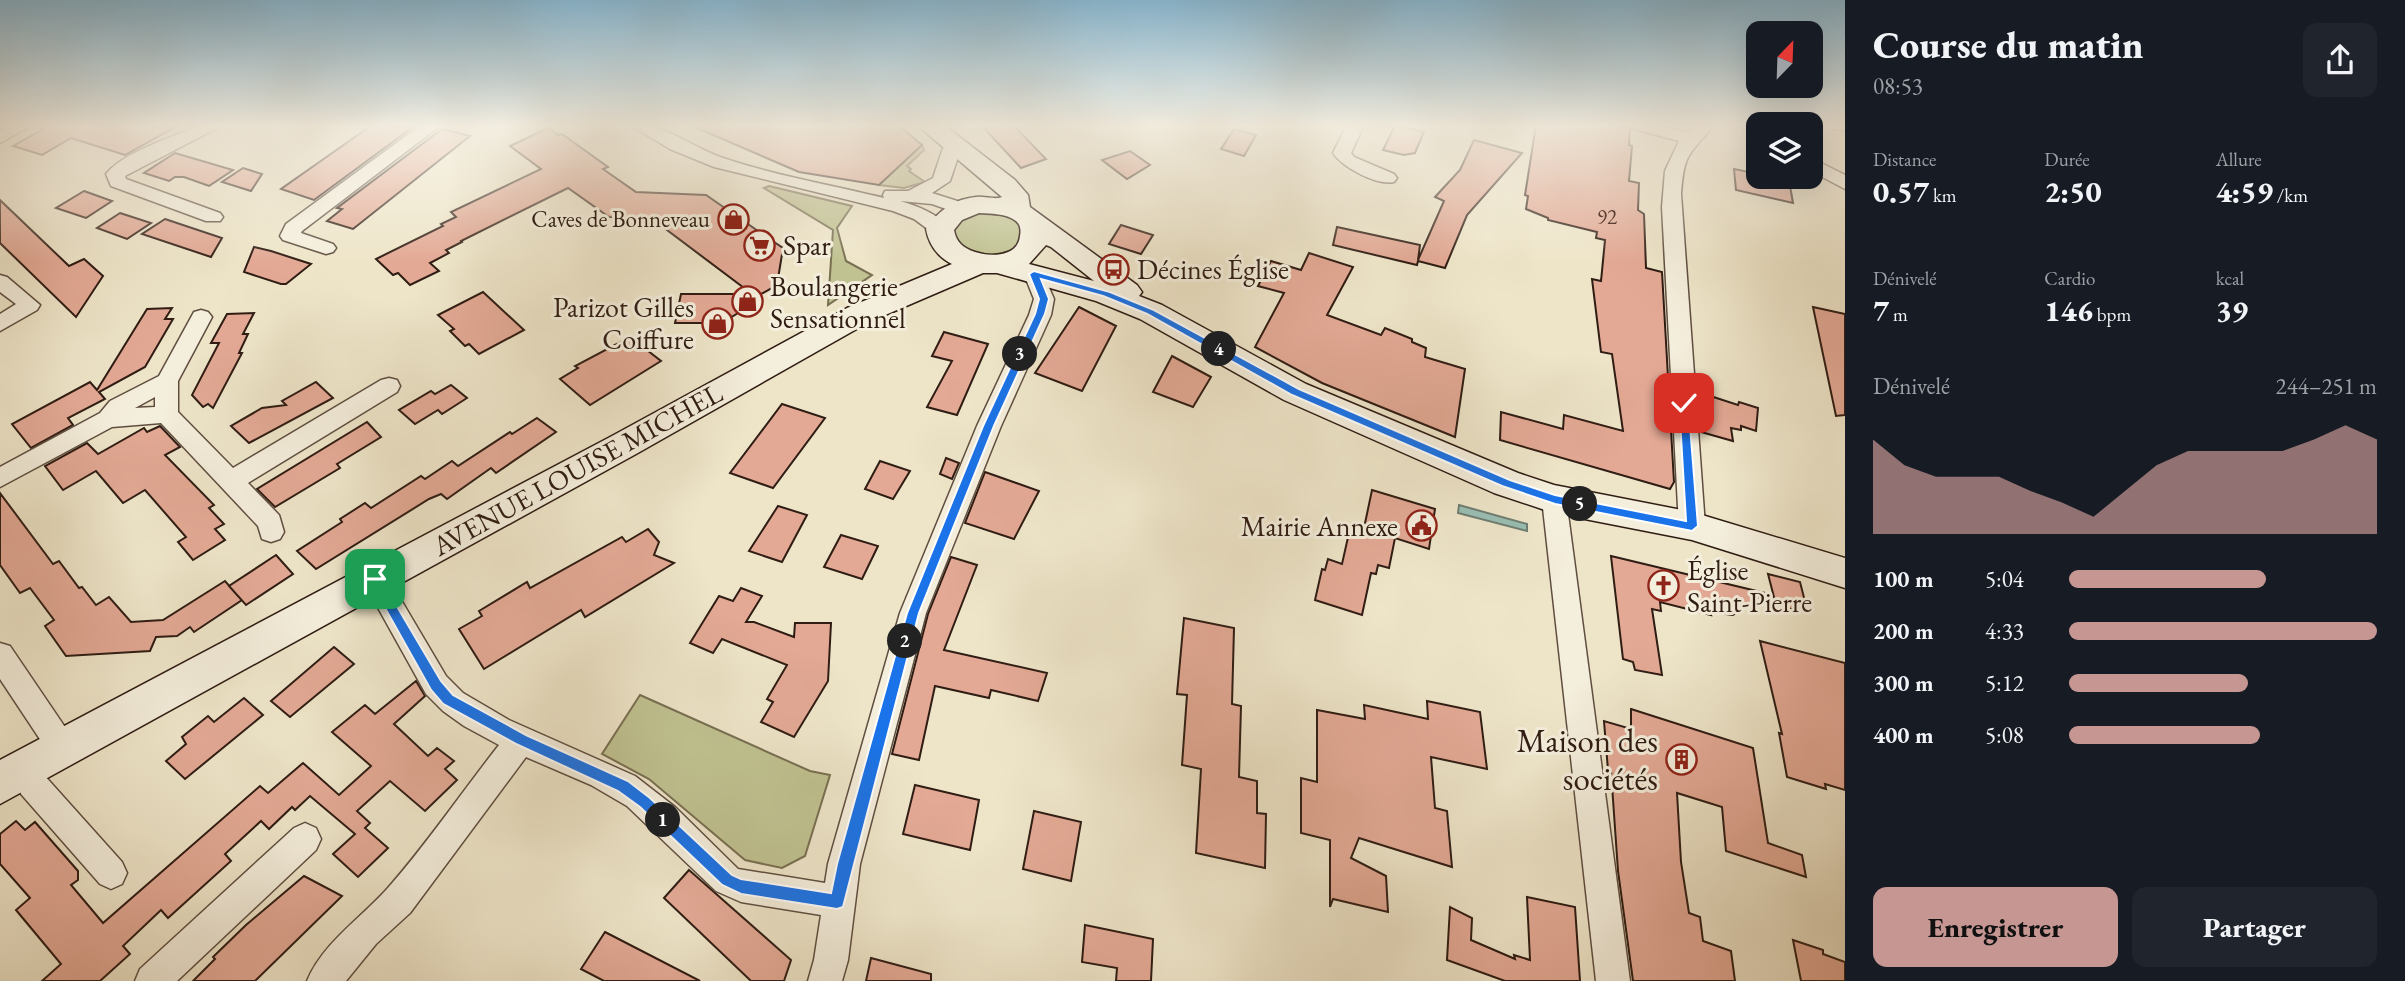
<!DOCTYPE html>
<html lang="fr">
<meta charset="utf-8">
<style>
body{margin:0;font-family:"EB Garamond",serif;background:#20242c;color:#f1f3f6;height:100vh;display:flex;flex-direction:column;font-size:26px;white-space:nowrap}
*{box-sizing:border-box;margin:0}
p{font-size:23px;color:#9ea1a6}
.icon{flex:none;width:38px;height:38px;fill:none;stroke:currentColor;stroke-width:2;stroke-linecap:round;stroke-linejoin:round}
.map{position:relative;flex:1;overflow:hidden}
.panel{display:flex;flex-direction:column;background:#171b24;width:560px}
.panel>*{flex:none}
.needle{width:46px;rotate:23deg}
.tools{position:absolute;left:1746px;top:21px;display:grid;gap:14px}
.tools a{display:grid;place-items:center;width:77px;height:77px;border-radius:14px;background:#171b24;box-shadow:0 7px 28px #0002;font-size:35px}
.pin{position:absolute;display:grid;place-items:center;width:60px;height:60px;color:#fff;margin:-30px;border-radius:14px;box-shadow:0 4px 10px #0006}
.km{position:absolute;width:35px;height:35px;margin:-18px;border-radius:50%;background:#222;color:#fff;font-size:19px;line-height:35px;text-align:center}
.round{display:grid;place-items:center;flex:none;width:74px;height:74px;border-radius:14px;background:#20242c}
.headline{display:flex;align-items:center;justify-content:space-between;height:119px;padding:0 28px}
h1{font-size:38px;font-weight:800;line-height:52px}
.metrics{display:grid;grid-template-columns:repeat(3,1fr);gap:10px;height:119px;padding:7px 28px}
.metrics div{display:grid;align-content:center}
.metrics b{font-size:30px;font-weight:800}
.metrics small{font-size:19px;font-weight:400}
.metrics p{font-size:19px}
.chart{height:196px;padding:14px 28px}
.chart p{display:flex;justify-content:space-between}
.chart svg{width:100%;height:126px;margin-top:7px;fill:#c59692;opacity:.7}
.cta{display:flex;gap:14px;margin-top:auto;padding:14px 28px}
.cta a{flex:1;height:80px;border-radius:14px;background:#c59692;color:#111;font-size:28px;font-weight:800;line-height:80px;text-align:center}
.cta a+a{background:#20242c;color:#f1f3f6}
ul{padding:0 28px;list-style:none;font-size:23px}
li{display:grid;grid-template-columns:112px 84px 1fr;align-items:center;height:52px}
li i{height:18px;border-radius:9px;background:#c59692}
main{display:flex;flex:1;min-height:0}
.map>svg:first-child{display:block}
</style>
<main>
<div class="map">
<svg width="1845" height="981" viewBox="0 0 1845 981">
<rect width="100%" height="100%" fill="#eee5c9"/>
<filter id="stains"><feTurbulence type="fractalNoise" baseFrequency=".00286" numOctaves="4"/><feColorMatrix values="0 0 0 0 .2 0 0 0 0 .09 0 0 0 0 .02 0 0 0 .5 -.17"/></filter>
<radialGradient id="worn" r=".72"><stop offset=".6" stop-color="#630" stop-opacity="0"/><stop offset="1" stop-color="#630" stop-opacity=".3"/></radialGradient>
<!-- green -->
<g fill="#c0c291" stroke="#786f52" stroke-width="2">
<path d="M922 145 924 150 907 166 911 169 909 171 925 182 904 188 879 185Z"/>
<path d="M769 186 852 206 837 228 846 261 872 275 828 305 833 230 764 188Z"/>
<path d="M989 211C1005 215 1019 217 1024 234 1021 239 1019 244 1014 248 996 262 946 254 956 224L969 214Z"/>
<path d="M640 695 810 771 830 775 805 856 782 868 745 860 649 779 602 754Z"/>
</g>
<!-- water -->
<path fill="#99bfb3" stroke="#6f7e73" stroke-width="2" d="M1459 505 1527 524V531L1458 513Z"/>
<!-- building -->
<g fill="#e3a995" stroke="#2f1c13" stroke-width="2">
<path d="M44 125H179L125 155 71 138 42 155 13 146 43 129Z"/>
<path d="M372 125 413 127 314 200 281 189Z"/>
<path d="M690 125H898L922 145 879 185 799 172Z"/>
<path d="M981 125H1013L1046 159 1021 168Z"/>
<path d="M1395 125 1424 132 1415 153 1404 155 1383 150Z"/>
<path d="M1536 125H1628L1630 127 1629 145 1632 146 1629 181 1639 183 1638 210 1644 214 1646 268 1662 272 1674 482 1670 489 1500 440 1501 412 1563 429 1564 415 1623 431 1612 354 1601 352 1592 279 1601 281 1605 240 1596 238 1597 232 1548 220V218L1526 209 1528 196 1525 195Z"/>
<path d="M548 128 558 135 562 134 608 167 603 169 636 192 706 195 771 240 783 248 777 285 742 305 746 308 722 323H675L681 294H752L651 218 609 217 568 188 461 241 462 242 446 250 449 253 430 263 439 271 410 285 398 273 393 275 376 259 443 226 441 224 456 217 451 212 541 169 510 146Z"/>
<path d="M442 129 470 136 353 229 327 221 342 209 337 208Z"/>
<path d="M1234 129 1256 135 1244 156 1221 149Z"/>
<path d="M1474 140 1522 153 1467 215 1445 268 1418 261 1417 265 1333 245 1337 227 1420 245 1418 260 1444 201 1435 197 1460 170Z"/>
<path d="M1130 151 1150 165 1127 179 1102 160Z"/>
<path d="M175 153 233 170 209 186 184 177H175L169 181 144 173Z"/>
<path d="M243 168 262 174 251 191 222 182Z"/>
<path d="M1734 169 1759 174V177L1789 180 1793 203 1736 190Z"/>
<path d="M84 191 112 201 86 218 56 208Z"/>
<path d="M0 200 69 266 84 259 103 276 76 317 0 243Z"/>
<path d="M120 213 151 223 127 239 97 228Z"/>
<path d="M165 219 222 238 211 257 142 234Z"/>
<path d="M1121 225 1153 235 1141 254 1109 244Z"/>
<path d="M254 247 271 251 311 264 286 284H281L244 272Z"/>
<path d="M1309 253 1353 267 1327 315 1381 335 1385 328 1412 339V342L1426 348 1425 357 1465 369 1455 437 1322 383 1255 347 1284 293 1258 286 1271 261 1301 270Z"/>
<path d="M483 292 524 330 479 354 469 344 465 346 450 331 454 329 438 315Z"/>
<path d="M1079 307 1116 326 1082 391 1035 373Z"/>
<path d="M1813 307 1845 314V415L1836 416Z"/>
<path d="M172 308 165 319H173L145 367 99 392 105 399 68 418 73 425 31 448 12 424 90 382 97 390 147 309Z"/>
<path d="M254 313 243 334H248L239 353H242L213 408 208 404 203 407 192 395 219 343H211L227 314Z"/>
<path d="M944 332 988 344 957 415 927 407 952 361 932 356Z"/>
<path d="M630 337 661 361 590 405 560 379 578 368 575 366Z"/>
<path d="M1172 356 1211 377 1193 407 1153 392Z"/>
<path d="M316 382 333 398 249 443 231 426 262 408 286 405 282 401Z"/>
<path d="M451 385 467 398 442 414 438 410 415 424 399 410 431 391 435 394Z"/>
<path d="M1698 392 1738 405 1739 402 1758 408 1756 431 1741 426V430L1731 428 1733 441 1701 432Z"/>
<path d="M782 404 825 418 773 488 730 473Z"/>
<path d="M537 418 556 432 496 473 491 468 447 499 441 494 429 499 316 569 297 551 342 522 340 519 365 503 371 508 421 476 425 479 452 461 458 466 510 432 512 434Z"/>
<path d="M367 422 381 437 337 464 340 468 275 507 257 489Z"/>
<path d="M160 426 180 447 165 455 214 505 209 508 224 524 215 529 225 540 193 560 178 542 186 537 145 490 123 503 96 471 63 490 45 466 87 443 98 454 144 428 147 432Z"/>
<path d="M946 458 959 463 952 479 940 474Z"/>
<path d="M880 461 910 471 893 499 865 489Z"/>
<path d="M985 472 1039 491 1014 539 965 523Z"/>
<path d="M1372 490 1435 509 1429 549 1395 538 1389 568 1378 565 1376 574 1371 573 1362 615 1315 600 1322 569 1325 570 1328 559 1342 564 1351 524 1364 528Z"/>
<path d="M0 493 53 564 59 561 79 588 82 587 96 605 109 597 131 622 163 620 225 581 242 600 194 632 190 627 177 636 156 637 150 651 66 656 45 626 54 620 30 588 20 593 0 565Z"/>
<path d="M778 506 807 515 782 562 749 551Z"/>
<path d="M648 529 659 542 654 555 674 563 585 617 581 610 484 669 459 629 482 616 479 611 527 582 530 588 622 537 626 542Z"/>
<path d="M841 535 878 546 862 579 824 567Z"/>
<path d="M276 555 293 574 246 605 229 586Z"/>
<path d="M1611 556 1765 593 1733 615 1710 612 1711 615 1660 602 1661 611 1652 609 1662 675 1635 670 1633 662 1623 659Z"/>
<path d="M951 557 977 565 944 650 1047 673 1038 701 991 690 989 698 935 686 919 760 892 754 928 614Z"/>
<path d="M1768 574 1800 582 1808 613 1776 605Z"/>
<path d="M741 588 762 596 746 622H754L794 637 795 623H831L828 681 794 737 761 722 773 702 767 699 787 665 722 639 713 653 690 643 719 596 733 601Z"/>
<path d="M1184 618 1234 628 1232 704 1241 706 1239 777 1257 781V813L1266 814 1265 868 1196 853 1201 769 1182 765 1187 695 1177 694Z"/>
<path d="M1760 641 1845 663V790L1825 784 1826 789 1787 777 1779 733 1782 734Z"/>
<path d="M334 647 354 664 290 717 271 701Z"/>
<path d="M416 681 425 696 394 724 428 756 437 748 454 761 445 769 457 780 425 811 390 781 357 811 370 823 365 828 388 848 358 877 333 854 355 834 310 796 295 810 292 807 269 829 261 821 225 854 231 861 168 918 161 910 123 946 130 954 100 981H42L61 964 16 910 30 898 0 864V834L16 821 25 830 35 822 78 871V880L71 885 103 923 260 786 268 793 303 763 339 795 371 766 332 732 365 705 375 714Z"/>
<path d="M244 698 263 715 185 779 166 761 186 744 182 737 208 716 214 722Z"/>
<path d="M1427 701 1480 712 1487 769 1431 757 1435 808 1447 811 1452 867 1359 838 1351 858 1386 876 1388 912 1333 899 1330 907V840L1301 833V778L1317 782V710L1365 719 1364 705 1428 719Z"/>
<path d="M1631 709 1753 748 1768 843 1802 855 1806 877 1726 851 1722 807 1677 793 1681 862 1689 913 1700 917 1703 941 1731 951 1735 981H1633L1618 871 1611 771 1608 770 1604 721 1631 729Z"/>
<path d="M915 785 979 800 970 850 903 834Z"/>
<path d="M1034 811 1081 822 1071 881 1023 869Z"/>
<path d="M689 870 791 960 784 981H751L664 898Z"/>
<path d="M304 876 342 896 255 981H193L215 959 213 957 246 925Z"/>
<path d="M1527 897 1575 907 1580 981H1505L1447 960 1450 907 1472 918 1471 940 1515 959 1514 955 1530 960Z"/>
<path d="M1085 925 1153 939 1151 981H1116L1117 968 1082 962Z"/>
<path d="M605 932 700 981H604L581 969Z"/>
<path d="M1793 940 1823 950V954L1845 962V981H1801Z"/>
<path d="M871 958 931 974V981H866Z"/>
</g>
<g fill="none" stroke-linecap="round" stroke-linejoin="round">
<defs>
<g id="street">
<path d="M11 125H32L0 143V131Z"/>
<path d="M201 125H223L125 176 126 179 220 213 223 217 220 221H206L111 186 106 174C123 152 175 136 201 125Z"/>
<path d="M421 125H441L302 231 301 233 333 244 336 248 333 252 326 254 283 240 280 236 286 224Z"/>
<path d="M630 125C663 122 694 149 726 159 777 176 832 185 884 198L883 195 885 191H908L933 178 943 148 952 143 961 148 950 181 932 193 970 205 972 209 963 215 932 204 900 201C918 206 938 214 950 229L940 235 933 233 914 219 893 211 714 167 670 149Z"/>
<path d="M1347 125H1364L1351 153 1354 157 1394 174 1397 178 1394 182C1377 186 1342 167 1333 153Z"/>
<path d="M1631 125H1658L1687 132 1695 125H1714C1690 155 1684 151 1681 194L1705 526 1701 533 1692 536 1683 533 1679 526 1662 207 1665 171 1679 141 1634 129Z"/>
<path d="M1738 125H1759V137Z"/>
<path d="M1830 125H1845V131L1833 129Z"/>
<path d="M1811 158 1845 175V189L1811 171Z"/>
<path d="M1034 268 1041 269 1054 299 1051 315 1001 426 926 613 860 864 848 960 842 981H808L814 960 821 915 741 902 716 891 627 806 591 785 526 757 410 913 376 944 346 981H307C323 943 360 919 387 889 427 844 462 792 499 745L464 726 443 711 426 694 362 579 366 571 375 568 384 571 446 676 463 693 509 720 635 776 675 807 738 869 825 883 828 864 900 613 977 426 1029 315 1034 299 1024 274 1027 269Z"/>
<path d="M0 275 7 277 40 305 37 310 0 331V314L16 304 0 292Z"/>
<path d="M201 310 208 312 212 317 178 381V412L233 468 381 380 389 378 397 380 400 386 397 392 248 483 279 515 284 532 280 539 271 542 262 539 258 526 161 423 112 427 0 487V467L100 413 110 401 159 376 194 312ZM155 397V407L135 408Z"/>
<path d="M1554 489 1563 492 1566 499 1630 981H1596L1542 499 1545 492Z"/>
<path d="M0 643 10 646 73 739 78 749 73 759 63 763 53 759 0 679Z"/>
<path d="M27 755 38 759 44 775 122 862 127 873 122 884 111 889 100 884 21 794 12 769 16 759Z"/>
<path d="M305 823 316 828 321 839 316 850 177 981H135L140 969 294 828Z"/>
</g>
<path id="secondary" d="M917 125H944L1015 180 1028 195 1030 207 1137 285 1142 292 1139 296 1162 305 1306 384 1518 473 1554 485 1692 512 1845 558V588L1692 540 1554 513 1494 493 1284 400 1140 319 1096 301 997 273H983L869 322 636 454 0 804V760L612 436 847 308 952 264C938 257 929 245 926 229 938 211 954 199 976 197 985 196 996 200 1002 197ZM979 213C991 214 1006 213 1016 221 1021 225 1021 231 1020 236 1018 257 990 257 975 252 963 248 956 242 954 230L962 220ZM1046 245 1051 247 1094 281 1029 264Z"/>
</defs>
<!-- street casing -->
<use href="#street" stroke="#5f4e40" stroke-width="3"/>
<!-- secondary casing -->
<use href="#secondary" stroke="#2f1c13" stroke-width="3"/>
<!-- street -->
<use href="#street" fill="#f4eedc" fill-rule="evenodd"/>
<!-- secondary -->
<use href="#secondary" fill="#f4eedc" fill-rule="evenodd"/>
</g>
<!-- sky -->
<linearGradient id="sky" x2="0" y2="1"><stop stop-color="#88b8d3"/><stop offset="0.48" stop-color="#f7f3e7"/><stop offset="1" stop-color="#f7f3e7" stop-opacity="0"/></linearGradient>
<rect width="1845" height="262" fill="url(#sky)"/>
<!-- route -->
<path fill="#1a73e8" stroke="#fff" stroke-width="2" d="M1034 271 1110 292 1154 310 1299 389 1510 480 1555 495 1686 521 1679 403 1680 400H1688L1698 526 1692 531 1555 504 1502 486 1292 395 1147 314 1103 296 1041 279 1049 299 1045 314 994 426 919 613 843 907 837 909 741 894 722 885 640 807 618 791 516 744 443 704 431 690 371 583V576H379L441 681 453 695 526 735 628 781 650 798 732 875 741 879 831 893 837 864 907 613 983 426 1035 314 1039 299 1029 274Z"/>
<!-- icons -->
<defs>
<symbol id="shop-ring" viewBox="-11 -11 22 22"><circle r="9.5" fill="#f4eedc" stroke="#8f2418" stroke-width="1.5"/><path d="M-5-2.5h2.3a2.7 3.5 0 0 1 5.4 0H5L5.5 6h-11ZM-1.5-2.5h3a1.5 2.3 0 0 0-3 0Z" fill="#8f2418"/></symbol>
<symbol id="supermarket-ring" viewBox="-11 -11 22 22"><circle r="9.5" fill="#f4eedc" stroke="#8f2418" stroke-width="1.5"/><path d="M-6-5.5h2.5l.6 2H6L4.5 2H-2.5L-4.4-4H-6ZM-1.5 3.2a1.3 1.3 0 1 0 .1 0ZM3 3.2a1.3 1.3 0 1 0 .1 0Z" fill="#8f2418"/></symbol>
<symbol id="bus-ring" viewBox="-11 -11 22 22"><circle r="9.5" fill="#f4eedc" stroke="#8f2418" stroke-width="1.5"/><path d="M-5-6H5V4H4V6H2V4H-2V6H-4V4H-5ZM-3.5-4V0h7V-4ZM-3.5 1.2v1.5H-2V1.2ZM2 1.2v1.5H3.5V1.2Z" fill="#8f2418"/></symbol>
<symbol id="civic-ring" viewBox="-11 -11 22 22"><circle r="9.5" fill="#f4eedc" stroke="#8f2418" stroke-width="1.5"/><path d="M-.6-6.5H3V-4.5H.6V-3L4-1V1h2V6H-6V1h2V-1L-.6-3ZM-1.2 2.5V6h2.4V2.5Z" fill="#8f2418"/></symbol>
<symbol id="church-ring" viewBox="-11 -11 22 22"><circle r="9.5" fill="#f4eedc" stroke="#8f2418" stroke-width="1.5"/><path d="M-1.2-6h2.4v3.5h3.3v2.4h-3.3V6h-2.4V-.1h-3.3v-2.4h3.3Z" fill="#8f2418"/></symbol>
<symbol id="building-ring" viewBox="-11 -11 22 22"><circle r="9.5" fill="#f4eedc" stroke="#8f2418" stroke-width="1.5"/><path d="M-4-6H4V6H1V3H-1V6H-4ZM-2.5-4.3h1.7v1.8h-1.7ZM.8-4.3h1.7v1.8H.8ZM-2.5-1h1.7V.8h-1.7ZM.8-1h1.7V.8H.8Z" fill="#8f2418"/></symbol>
</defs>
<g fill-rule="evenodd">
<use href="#shop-ring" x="716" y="202" width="35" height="35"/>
<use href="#supermarket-ring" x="742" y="228" width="35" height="35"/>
<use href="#bus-ring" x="1096" y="252" width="35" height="35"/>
<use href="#shop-ring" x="730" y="284" width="35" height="35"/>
<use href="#shop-ring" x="700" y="306" width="35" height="35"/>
<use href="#civic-ring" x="1404" y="508" width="35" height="35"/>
<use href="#church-ring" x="1646" y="568" width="35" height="35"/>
<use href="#building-ring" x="1664" y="742" width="35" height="35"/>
</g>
<g text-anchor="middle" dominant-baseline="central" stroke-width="6" stroke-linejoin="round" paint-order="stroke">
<!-- far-number labels -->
<g font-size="21" fill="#5c3f34">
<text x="1607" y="216">92</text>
</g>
<!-- far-poi labels -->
<g font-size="23" fill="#2f1c13" stroke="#f4eedc" text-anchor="end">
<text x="710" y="219">Caves de Bonneveau</text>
</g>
<!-- poi labels -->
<g font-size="28" fill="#2f1c13" stroke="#f4eedc" text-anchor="start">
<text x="783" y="245">Spar</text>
<text x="1137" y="269">Décines Église</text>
<text x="770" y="286">Boulangerie<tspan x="770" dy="32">Sensationnel</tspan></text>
<text x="694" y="307" text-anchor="end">Parizot Gilles<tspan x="694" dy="32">Coiffure</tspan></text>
<text x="1398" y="526" text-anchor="end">Mairie Annexe</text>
<text x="1687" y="570">Église<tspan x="1687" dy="32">Saint-Pierre</tspan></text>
</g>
<!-- street labels -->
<g font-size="28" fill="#2f1c13" stroke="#f4eedc">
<text transform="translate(577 469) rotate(-29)">AVENUE LOUISE MICHEL</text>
</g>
<!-- near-poi labels -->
<g font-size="33" fill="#2f1c13" stroke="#f4eedc" text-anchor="end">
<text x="1658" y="740">Maison des<tspan x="1658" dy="38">sociétés</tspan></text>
</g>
</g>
<rect width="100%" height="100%" filter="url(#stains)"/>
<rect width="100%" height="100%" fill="url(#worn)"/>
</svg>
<div class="tools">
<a><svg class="needle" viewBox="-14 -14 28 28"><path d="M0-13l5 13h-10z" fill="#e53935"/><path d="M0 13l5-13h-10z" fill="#9ea1a6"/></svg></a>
<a><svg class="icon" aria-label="layers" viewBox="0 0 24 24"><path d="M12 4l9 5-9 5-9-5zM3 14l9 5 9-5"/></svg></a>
</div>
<div class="pin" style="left:375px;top:579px;background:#1e9e55"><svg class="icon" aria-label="arrive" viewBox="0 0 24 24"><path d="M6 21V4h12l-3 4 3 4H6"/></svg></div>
<div class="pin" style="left:1684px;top:403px;background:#d93025"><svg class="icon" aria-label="check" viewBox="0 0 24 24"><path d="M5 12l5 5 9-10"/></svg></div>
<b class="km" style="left:663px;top:820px">1</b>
<b class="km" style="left:905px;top:641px">2</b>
<b class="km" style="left:1020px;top:354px">3</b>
<b class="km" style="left:1219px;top:349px">4</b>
<b class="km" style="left:1580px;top:504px">5</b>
</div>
<section class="panel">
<div class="headline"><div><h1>Course du matin</h1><p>08:53</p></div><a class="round"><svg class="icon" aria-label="share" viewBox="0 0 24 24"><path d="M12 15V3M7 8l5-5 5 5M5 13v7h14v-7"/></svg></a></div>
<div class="metrics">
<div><p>Distance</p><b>0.57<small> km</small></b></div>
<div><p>Durée</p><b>2:50</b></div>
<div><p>Allure</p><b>4:59<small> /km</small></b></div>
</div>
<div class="metrics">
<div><p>Dénivelé</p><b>7<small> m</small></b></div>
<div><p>Cardio</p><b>146<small> bpm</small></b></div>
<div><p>kcal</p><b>39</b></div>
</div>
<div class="chart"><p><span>Dénivelé</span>244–251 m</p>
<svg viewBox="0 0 160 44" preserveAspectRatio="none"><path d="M0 44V11L10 20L20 24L30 24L40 24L50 29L60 33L70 38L80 29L90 20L100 15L110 15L120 15L130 15L140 11L150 6L160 11V44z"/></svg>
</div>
<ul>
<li><b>100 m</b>5:04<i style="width:64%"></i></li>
<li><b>200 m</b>4:33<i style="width:100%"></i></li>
<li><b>300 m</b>5:12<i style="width:58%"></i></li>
<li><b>400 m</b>5:08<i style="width:62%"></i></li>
</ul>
<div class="cta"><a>Enregistrer</a><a>Partager</a></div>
</section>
</main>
